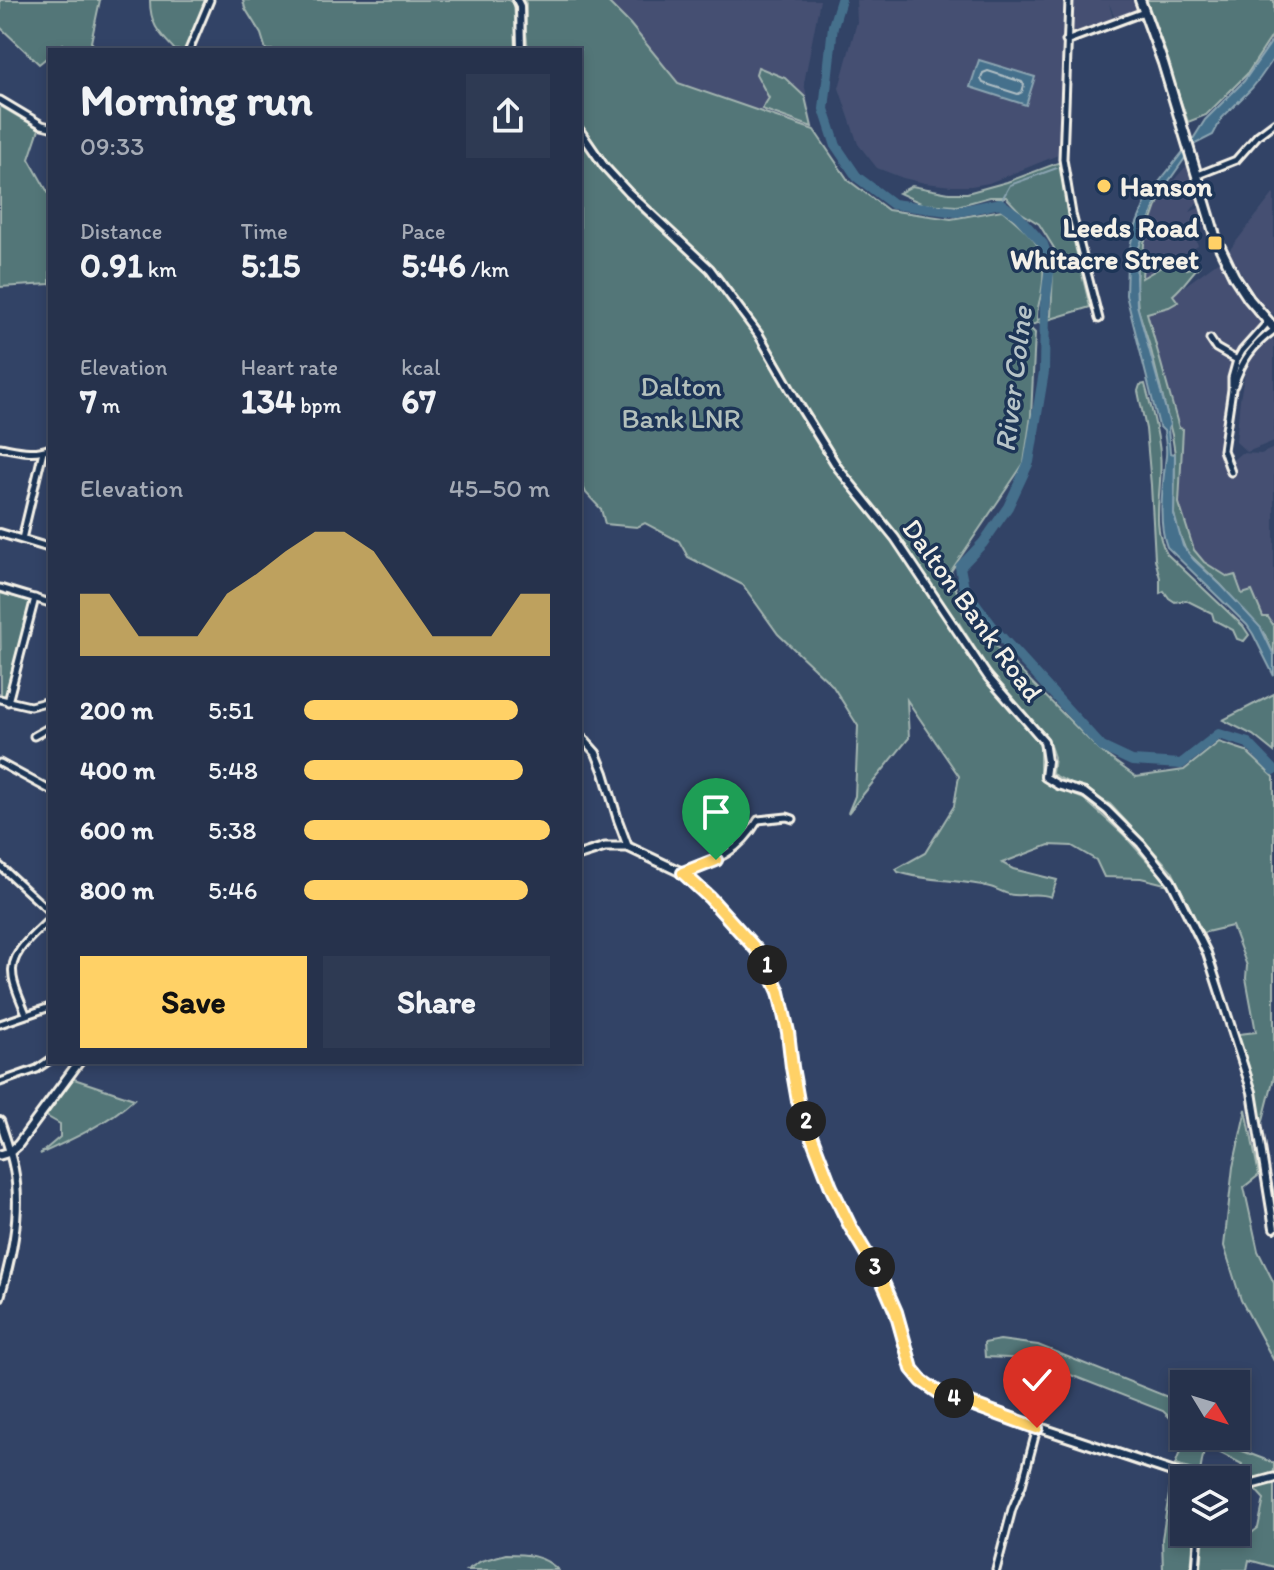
<!DOCTYPE html>
<meta charset="utf-8">
<style>
body{margin:0;font-family:Itim,sans-serif;background:#2e3a53;color:#f1f3f6;height:100vh;display:flex;flex-direction:column;font-size:30px;white-space:nowrap}
*{box-sizing:border-box;margin:0}
p{font-size:26px;color:#a4aab5}
.icon{flex:none;width:44px;height:44px;fill:none;stroke:currentColor;stroke-width:2;stroke-linecap:round;stroke-linejoin:round}
.map{position:relative;flex:1;overflow:hidden}
.side{position:absolute;left:48px;top:48px;width:534px;height:1016px;display:flex;flex-direction:column;background:#26324c;border-radius:0px;box-shadow:0 4px 12px #0003,0 0 0 2px #424d64}
.side>*{flex:none}
.needle{width:52px;rotate:128deg}
.controls{position:absolute;left:1170px;top:1370px;display:grid;gap:16px}
.controls a{display:grid;place-items:center;width:80px;height:80px;border-radius:0px;background:#26324c;box-shadow:0 4px 12px #0003,0 0 0 2px #424d64;font-size:40px}
.pin{position:absolute;display:grid;place-items:center;width:68px;height:68px;color:#fff;margin:-82px -34px;border-radius:50% 50% 50% 0;rotate:-45deg;box-shadow:0 0 8px #0007}
.pin .icon{rotate:45deg}
.km{position:absolute;width:40px;height:40px;margin:-20px;border-radius:50%;background:#222;color:#fff;font-size:22px;line-height:40px;text-align:center}
.round{display:grid;place-items:center;flex:none;width:84px;height:84px;border-radius:0px;background:#2e3a53}
.head{display:flex;align-items:center;justify-content:space-between;height:136px;padding:0 32px}
h1{font-size:44px;font-weight:800;line-height:60px}
.figures{display:grid;grid-template-columns:repeat(3,1fr);gap:12px;height:136px;padding:8px 32px}
.figures div{display:grid;align-content:center}
.figures b{font-size:34px;font-weight:800}
.figures small{font-size:22px;font-weight:400}
.figures p{font-size:22px}
.chart{height:224px;padding:16px 32px}
.chart p{display:flex;justify-content:space-between}
.chart svg{width:100%;height:144px;margin-top:8px;fill:#ffd166;opacity:.7}
.cta{display:flex;gap:16px;margin-top:auto;padding:16px 32px}
.cta a{flex:1;height:92px;border-radius:0px;background:#ffd166;color:#111;font-size:32px;font-weight:800;line-height:92px;text-align:center}
.cta a+a{background:#2e3a53;color:#f1f3f6}
ul{padding:0 32px;list-style:none;font-size:26px}
li{display:grid;grid-template-columns:128px 96px 1fr;align-items:center;height:60px}
li i{height:20px;border-radius:10px;background:#ffd166}
.map>svg:first-child{display:block}
</style>
<div class="map">
<svg width="1274" height="1570" viewBox="0 0 1274 1570">
<rect width="100%" height="100%" fill="#324366"/>
<filter id="ink" filterUnits="userSpaceOnUse"><feTurbulence type="fractalNoise" baseFrequency=".0125" numOctaves="2"/><feDisplacementMap in="SourceGraphic" scale="16" xChannelSelector="R" yChannelSelector="G"/><feConvolveMatrix kernelMatrix="1 2 1 2 8 2 1 2 1" color-interpolation-filters="sRGB"/></filter>
<g filter="url(#ink)">
<!-- built -->
<g fill="#455072">
<path d="M606 0H820L804 83 814 130 678 83 630 24Z"/>
<path d="M856 0H1063L1058 155 989 183 971 186H952L925 183 903 178 877 168 858 144 839 88 857 22Z"/>
<path d="M1072 0H1134L1139 12 1116 21 1109 3 1113 19 1074 32 1071 31Z"/>
<path d="M1188 164 1200 198 1190 212 1199 208 1204 215 1203 225 1193 229 1198 246 1142 279 1144 243 1161 195Z"/>
<path d="M1274 193V315L1257 298 1228 252Z"/>
<path d="M1219 261 1259 317 1260 324 1274 341V441L1247 452 1236 442 1240 399 1246 366 1235 360 1225 406 1224 432 1220 459 1233 460 1241 453 1261 454 1274 448V626L1272 621 1263 618 1228 577 1204 562 1194 550 1179 503 1183 429 1179 428 1147 313 1169 307 1178 301 1172 295Z"/>
</g>
<!-- green -->
<g fill="#527678" stroke="#a3b4b0" stroke-width="2">
<path d="M0 0H100L91 42 98 50H67L63 44 56 50H50V55L39 64 0 27Z"/>
<path d="M150 0H206L185 50H175C159 33 150 25 150 0Z"/>
<path d="M243 0H509L514 3 517 50H266L261 34 245 8Z"/>
<path d="M524 0H606L630 24 678 83 814 130 848 180 888 210 951 219 1002 210C1035 238 1050 248 1041 295 1039 305 1036 310 1037 320L1051 316 1054 248 1039 224 1020 212 1006 197H990L957 206 923 204 899 193 912 186 949 193H967L1007 182 1060 162 1068 217 1090 307 1028 326 1035 333 1031 416 1024 463 951 571 963 613 1099 750 1136 777 1184 770 1219 742 1246 751 1274 777V1077L1262 1124 1251 1075 1238 1034 1256 1032 1246 978 1247 966 1232 926 1202 933 1172 871 1110 804 1052 774 1054 757 1047 737 989 670 957 620 949 626 984 679 1040 743V777L1051 786 1084 799 1123 834 1169 885 1141 878 1104 877 1096 860 1072 846 1049 845 1002 863 1013 869 1057 880 1051 897C1038 892 1027 896 1014 895 1006 895 998 889 990 887 960 879 928 882 898 872L896 869 925 853 954 806 959 776 907 700 909 738 848 813 855 796 858 726 832 685 778 634 743 585 688 557 679 541 645 523 637 527 605 524 601 509 586 493 580 480V140L608 177 638 209 708 273 741 311 756 333 776 373 786 372 761 330 713 265 637 195 607 163 580 122V50H528L526 32V3Z"/>
<path d="M1146 0H1274V33L1247 74 1206 115 1188 122Z"/>
<path d="M758 67 785 78 805 97 812 127 762 109 769 98 756 74Z"/>
<path d="M0 106 39 129 29 159 50 196V284L0 287Z"/>
<path d="M1161 195 1144 243 1142 278 1175 259 1182 261 1187 269 1200 265C1190 275 1184 286 1173 295L1178 302 1169 307 1147 313 1179 428 1183 429 1179 503 1194 550 1204 562 1228 577 1235 575 1242 594 1252 591 1263 617H1268L1274 626V655L1265 635 1221 585 1186 551 1176 525 1174 514 1175 454 1172 435 1151 350 1138 309 1136 285 1138 250 1157 198Z"/>
<path d="M1145 384C1151 407 1158 430 1160 453 1164 487 1149 523 1167 554L1243 626 1249 635 1244 641 1237 639 1233 630 1214 620 1212 613 1186 600 1175 602 1169 598 1164 591 1160 593V578L1155 559 1151 485 1146 429 1138 391 1140 385Z"/>
<path d="M0 593 30 601 31 606 6 696 1 697Z"/>
<path d="M1274 694V752L1253 735 1223 720Z"/>
<path d="M71 1078 134 1099C108 1123 73 1139 40 1154L60 1137V1124L46 1116Z"/>
<path d="M1246 1109 1259 1175 1244 1187 1258 1251 1274 1283V1361L1241 1300 1224 1246 1233 1167Z"/>
<path d="M1000 1340 1038 1345 1168 1397 1184 1410V1431L1163 1411 1030 1359 985 1357 984 1343Z"/>
<path d="M1186 1436H1217L1232 1447 1274 1463V1472L1255 1479 1236 1480 1242 1464 1205 1445 1200 1472 1175 1465Z"/>
<path d="M1172 1475 1188 1480H1184V1532H1194L1191 1570H1163L1162 1539Z"/>
<path d="M1274 1481V1567L1249 1560 1247 1570H1201L1204 1534 1238 1544 1258 1528 1264 1499 1253 1487Z"/>
<path d="M506 1554C525 1554 544 1555 558 1570H467L481 1561Z"/>
</g>
<!-- water -->
<g fill="#45708c" stroke="#8ba4b1" stroke-width="2">
<path d="M1274 38V58L1260 78 1252 88 1222 118 1213 135 1195 144 1159 195 1138 250 1136 277 1137 305 1170 425 1168 429 1170 453 1175 454 1174 514 1183 546 1194 560 1221 585 1261 628 1274 655V676L1253 634 1247 625 1167 547C1157 521 1163 483 1166 456 1167 448 1165 439 1164 431L1159 426 1126 295 1127 262 1133 233 1148 196 1193 139 1205 120 1244 81Z"/>
<path d="M979 60 1035 77 1026 105 970 87Z"/>
</g>
<g fill="none" stroke-linecap="round" stroke-linejoin="round">
<!-- shore -->
<path stroke="#aebdc3" stroke-width="2" d="M988 71 1022 82 1024 85 1022 92 1018 94 983 83 981 79 983 73Z"/>
<!-- stream -->
<path stroke="#8ba4b1" stroke-width="2" d="M1000 203 1010 185 1057 168"/>
<!-- river -->
<path stroke="#45708c" stroke-width="10" d="M841 0 833 26 824 109 836 146 857 177 893 204 956 212 1000 203 1018 216 1043 244 1050 265 1045 306 1044 372 1029 462 1008 507 983 543 960 567 964 588 996 631 1102 747 1132 761 1181 764 1219 734 1248 743 1274 770"/>
<defs>
<g id="minor">
<path d="M1069 0 1063 159 1072 214 1099 319"/>
<path d="M1066 41 1144 12"/>
<path d="M189 50 210 0"/>
<path d="M0 100 42 125 50 127"/>
<path d="M1198 175 1236 160 1258 135 1274 123"/>
<path d="M1210 339 1216 348 1237 360"/>
<path d="M1234 385C1242 360 1253 345 1274 330"/>
<path d="M0 447C17 450 34 455 50 448"/>
<path d="M1231 472 1223 450 1232 389V378L1237 360 1242 351 1268 322"/>
<path d="M22 539 43 451"/>
<path d="M0 588 50 603"/>
<path d="M0 699 30 706 50 701"/>
<path d="M8 702 35 598"/>
<path d="M34 736 50 727"/>
<path d="M0 763 50 790"/>
<path d="M0 866 50 912"/>
<path d="M683 872C717 860 740 852 758 820L787 817 793 819"/>
<path d="M26 1014C22 1003 15 990 13 977 8 953 35 934 50 919"/>
<path d="M0 1024 50 1007"/>
<path d="M0 1082 37 1069 50 1060"/>
<path d="M996 1570 1012 1509 1022 1485 1037 1428"/>
<path d="M1196 1570 1199 1532"/>
</g>
<g id="tertiary">
<path d="M517 0 520 6 521 50"/>
<path d="M580 131 604 166 628 192 710 269 759 335 801 408 838 468 895 538 988 677 1044 741 1047 761 1045 777 1058 785 1085 793 1107 810 1141 844 1171 881 1207 953 1252 1092 1274 1228"/>
<path d="M0 533 50 548"/>
<path d="M580 735 596 753 604 773 618 820 628 847"/>
<path d="M0 1121C7 1142 14 1162 16 1183 20 1220 11 1261 0 1297"/>
</g>
<g id="secondary">
<path d="M580 855 605 847H628L683 873 710 898 764 958 779 992 788 1032 792 1067 798 1101 831 1187 850 1226 882 1280 896 1312 912 1369 922 1381 938 1392 963 1402 1185 1476 1207 1480"/>
<path d="M0 1155 10 1152 18 1145 79 1062"/>
<path d="M1236 1484 1248 1485 1274 1478"/>
</g>
<path id="primary" d="M1140 0 1163 63 1216 239 1234 276 1249 299 1274 328"/>
</defs>
<!-- minor casing -->
<use href="#minor" stroke="#f4f1e8" stroke-width="11"/>
<!-- tertiary casing -->
<use href="#tertiary" stroke="#f4f1e8" stroke-width="12"/>
<!-- secondary casing -->
<use href="#secondary" stroke="#f4f1e8" stroke-width="13"/>
<!-- primary casing -->
<use href="#primary" stroke="#f4f1e8" stroke-width="14"/>
<!-- minor -->
<use href="#minor" stroke="#1d3557" stroke-width="5"/>
<!-- tertiary -->
<use href="#tertiary" stroke="#1d3557" stroke-width="6"/>
<!-- secondary -->
<use href="#secondary" stroke="#1d3557" stroke-width="7"/>
<!-- primary -->
<use href="#primary" stroke="#1d3557" stroke-width="8"/>
</g>
</g>
<g fill="none" stroke-linecap="round" stroke-linejoin="round" filter="url(#ink)">
<defs>
<path id="route" d="M716 860 683 873 710 898 764 958 779 992 788 1032 792 1067 798 1101 831 1187 850 1226 882 1280 896 1312 912 1369 922 1381 938 1392 1037 1428"/>
</defs>
<!-- route casing -->
<use href="#route" stroke="#fff" stroke-width="16"/>
<!-- route -->
<use href="#route" stroke="#ffd166" stroke-width="10"/>
</g>
<!-- markers -->
<g fill="#ffd166" stroke="#1d3557" stroke-width="3">
<circle cx="1104" cy="186" r="8"/>
<rect x="1207" y="235" width="16" height="16" rx="4"/>
</g>
<g text-anchor="middle" dominant-baseline="central" stroke-width="7" stroke-linejoin="round" paint-order="stroke">
<!-- poi labels -->
<g font-size="28" font-weight="bold" fill="#f4f1e8" stroke="#1d3557" text-anchor="start">
<text x="1120" y="186">Hanson</text>
<text x="1199" y="227" text-anchor="end">Leeds Road<tspan x="1199" dy="32">Whitacre Street</tspan></text>
</g>
<!-- park labels -->
<g font-size="28" fill="#b3c0bb" stroke="#1d3557">
<text x="681" y="386">Dalton<tspan x="681" dy="32">Bank LNR</tspan></text>
</g>
<!-- street labels -->
<g font-size="28" fill="#f4f1e8" stroke="#1d3557">
<text transform="translate(973 610) rotate(54)">Dalton Bank Road</text>
</g>
<!-- water labels -->
<g font-size="30" font-style="italic" fill="#b7c4c8" stroke="#1d3557">
<text transform="translate(1013 379) rotate(-83)">River Colne</text>
</g>
</g>
</svg>
<div class="controls">
<a><svg class="needle" viewBox="-14 -14 28 28"><path d="M0-13l5 13h-10z" fill="#e53935"/><path d="M0 13l5-13h-10z" fill="#a4aab5"/></svg></a>
<a><svg class="icon" aria-label="layers" viewBox="0 0 24 24"><path d="M12 4l9 5-9 5-9-5zM3 14l9 5 9-5"/></svg></a>
</div>
<div class="pin" style="left:716px;top:860px;background:#1e9e55"><svg class="icon" aria-label="arrive" viewBox="0 0 24 24"><path d="M6 21V4h12l-3 4 3 4H6"/></svg></div>
<div class="pin" style="left:1037px;top:1428px;background:#d93025"><svg class="icon" aria-label="check" viewBox="0 0 24 24"><path d="M5 12l5 5 9-10"/></svg></div>
<b class="km" style="left:767px;top:965px">1</b>
<b class="km" style="left:806px;top:1121px">2</b>
<b class="km" style="left:875px;top:1267px">3</b>
<b class="km" style="left:954px;top:1398px">4</b>
<section class="side">
<div class="head"><div><h1>Morning run</h1><p>09:33</p></div><a class="round"><svg class="icon" aria-label="share" viewBox="0 0 24 24"><path d="M12 15V3M7 8l5-5 5 5M5 13v7h14v-7"/></svg></a></div>
<div class="figures">
<div><p>Distance</p><b>0.91<small> km</small></b></div>
<div><p>Time</p><b>5:15</b></div>
<div><p>Pace</p><b>5:46<small> /km</small></b></div>
</div>
<div class="figures">
<div><p>Elevation</p><b>7<small> m</small></b></div>
<div><p>Heart rate</p><b>134<small> bpm</small></b></div>
<div><p>kcal</p><b>67</b></div>
</div>
<div class="chart"><p><span>Elevation</span>45–50 m</p>
<svg viewBox="0 0 160 44" preserveAspectRatio="none"><path d="M0 44V25L10 25L20 38L30 38L40 38L50 25L60 19L70 12L80 6L90 6L100 12L110 25L120 38L130 38L140 38L150 25L160 25V44z"/></svg>
</div>
<ul>
<li><b>200 m</b>5:51<i style="width:87%"></i></li>
<li><b>400 m</b>5:48<i style="width:89%"></i></li>
<li><b>600 m</b>5:38<i style="width:100%"></i></li>
<li><b>800 m</b>5:46<i style="width:91%"></i></li>
</ul>
<div class="cta"><a>Save</a><a>Share</a></div>
</section>
</div>
